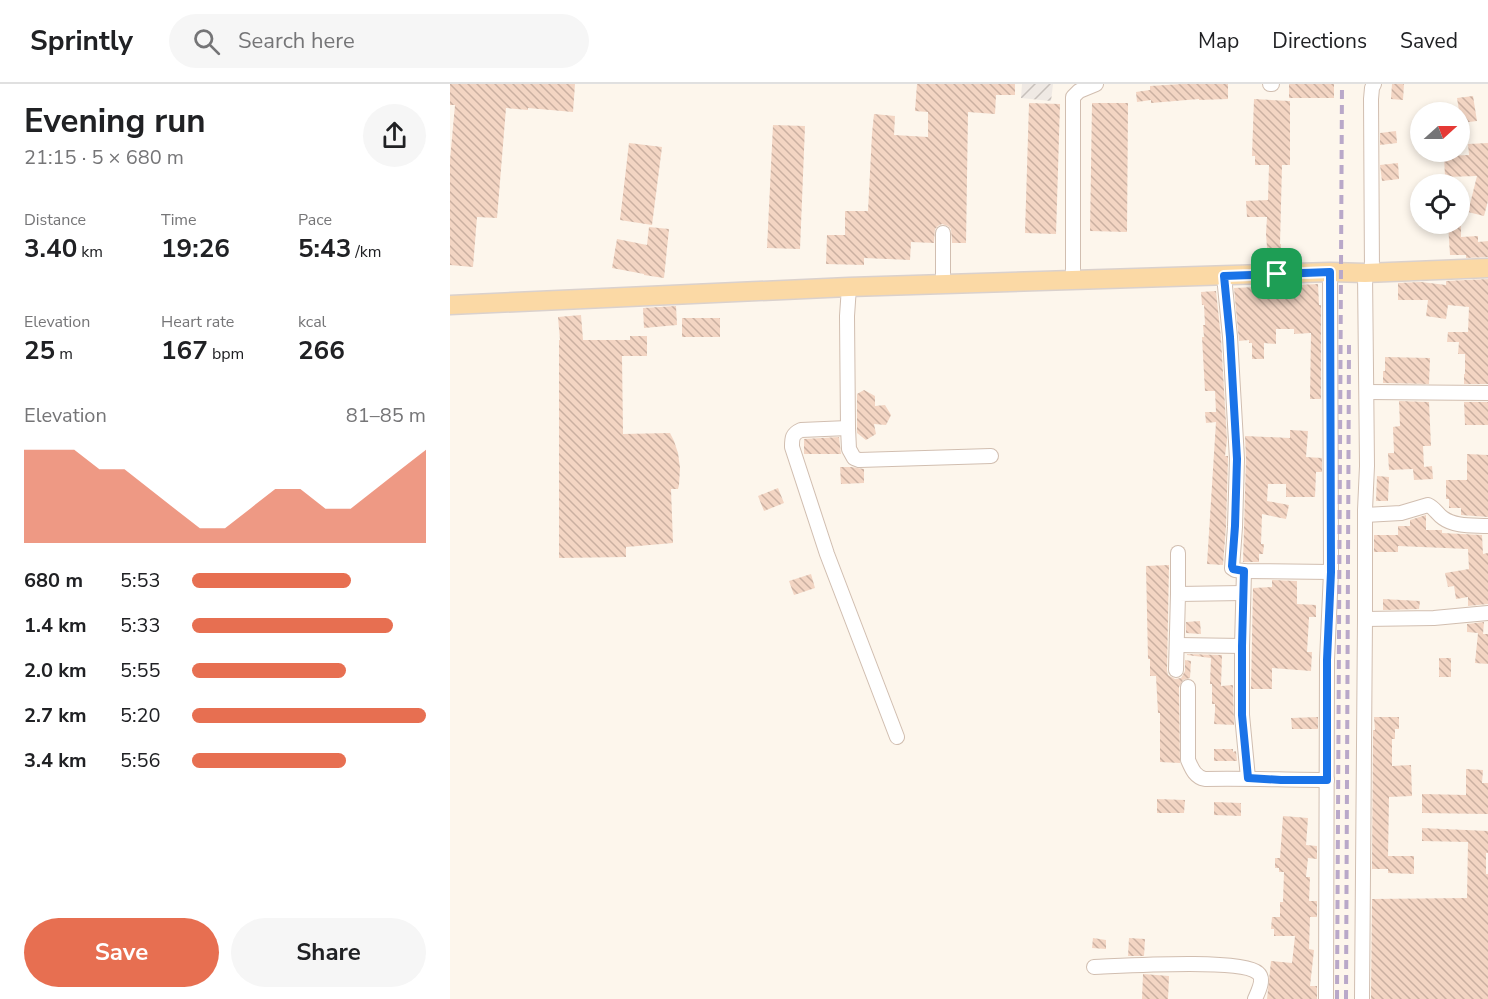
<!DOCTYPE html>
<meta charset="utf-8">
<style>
body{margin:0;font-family:"Nunito Sans",sans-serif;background:#f6f6f6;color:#202124;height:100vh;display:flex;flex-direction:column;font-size:22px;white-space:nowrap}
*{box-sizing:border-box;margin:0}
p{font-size:20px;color:#757577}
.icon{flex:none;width:33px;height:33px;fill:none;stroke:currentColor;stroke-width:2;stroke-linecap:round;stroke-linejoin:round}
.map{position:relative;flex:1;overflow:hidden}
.sheet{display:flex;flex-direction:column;background:#fff;width:450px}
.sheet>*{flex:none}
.needle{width:39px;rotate:69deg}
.fabs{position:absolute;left:960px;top:18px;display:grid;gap:12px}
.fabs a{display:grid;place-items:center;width:60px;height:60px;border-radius:50%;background:#fff;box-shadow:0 3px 9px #0003;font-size:30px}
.pin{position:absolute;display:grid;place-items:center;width:51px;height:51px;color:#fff;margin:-26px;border-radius:12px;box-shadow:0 3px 9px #0006}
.round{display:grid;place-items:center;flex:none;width:63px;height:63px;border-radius:32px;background:#f6f6f6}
.summary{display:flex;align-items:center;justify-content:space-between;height:102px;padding:0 24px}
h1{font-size:33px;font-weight:700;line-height:45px}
.figures{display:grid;grid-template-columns:repeat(3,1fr);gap:9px;height:102px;padding:6px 24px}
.figures div{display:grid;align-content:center}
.figures b{font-size:26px;font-weight:700}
.figures small{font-size:16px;font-weight:400}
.figures p{font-size:16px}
.chart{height:168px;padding:12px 24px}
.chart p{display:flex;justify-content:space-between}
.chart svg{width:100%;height:108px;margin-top:6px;fill:#e76f51;opacity:.7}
.cta{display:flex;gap:12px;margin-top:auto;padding:12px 24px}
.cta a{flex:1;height:69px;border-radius:36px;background:#e76f51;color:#fff;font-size:24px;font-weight:700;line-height:69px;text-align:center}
.cta a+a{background:#f6f6f6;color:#202124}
ul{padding:0 24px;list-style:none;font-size:20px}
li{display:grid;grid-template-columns:96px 72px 1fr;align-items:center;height:45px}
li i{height:15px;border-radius:8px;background:#e76f51}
header{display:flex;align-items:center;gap:36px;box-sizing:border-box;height:84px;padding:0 30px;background:#fff;border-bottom:2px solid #e0e0e0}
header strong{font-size:28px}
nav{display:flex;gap:33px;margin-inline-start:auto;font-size:21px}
.search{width:420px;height:54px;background:#f6f6f6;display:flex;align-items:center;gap:15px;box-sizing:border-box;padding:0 21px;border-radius:33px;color:#757577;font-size:22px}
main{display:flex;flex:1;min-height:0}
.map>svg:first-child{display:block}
</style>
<header>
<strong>Sprintly</strong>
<div class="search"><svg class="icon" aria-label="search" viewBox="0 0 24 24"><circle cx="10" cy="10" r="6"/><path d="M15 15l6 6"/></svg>Search here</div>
<nav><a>Map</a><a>Directions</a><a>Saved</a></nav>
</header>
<main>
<section class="sheet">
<div class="summary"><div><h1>Evening run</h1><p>21:15 · 5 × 680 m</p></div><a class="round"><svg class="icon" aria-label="share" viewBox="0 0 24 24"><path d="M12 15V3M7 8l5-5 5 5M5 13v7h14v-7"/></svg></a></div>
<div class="figures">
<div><p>Distance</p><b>3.40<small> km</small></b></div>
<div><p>Time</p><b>19:26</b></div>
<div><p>Pace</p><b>5:43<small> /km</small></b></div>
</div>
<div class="figures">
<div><p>Elevation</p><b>25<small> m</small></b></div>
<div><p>Heart rate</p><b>167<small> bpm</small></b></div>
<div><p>kcal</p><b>266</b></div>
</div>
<div class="chart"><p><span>Elevation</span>81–85 m</p>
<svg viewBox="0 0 160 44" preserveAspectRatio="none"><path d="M0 44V6L10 6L20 6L30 14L40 14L50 22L60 30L70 38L80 38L90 30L100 22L110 22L120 30L130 30L140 22L150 14L160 6V44z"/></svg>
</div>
<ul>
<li><b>680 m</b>5:53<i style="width:68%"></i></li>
<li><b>1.4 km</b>5:33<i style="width:86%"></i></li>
<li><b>2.0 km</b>5:55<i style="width:66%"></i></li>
<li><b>2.7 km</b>5:20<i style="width:100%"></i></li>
<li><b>3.4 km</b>5:56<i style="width:66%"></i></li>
</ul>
<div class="cta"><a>Save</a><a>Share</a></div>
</section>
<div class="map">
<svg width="1038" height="915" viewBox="0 0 1038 915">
<defs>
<pattern id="industrial-furrows" width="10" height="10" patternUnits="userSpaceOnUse" patternTransform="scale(1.5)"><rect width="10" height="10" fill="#efe9e4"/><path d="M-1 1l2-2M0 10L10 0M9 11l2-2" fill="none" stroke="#c7c0bb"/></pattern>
<pattern id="building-back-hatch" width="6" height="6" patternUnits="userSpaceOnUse" patternTransform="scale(1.5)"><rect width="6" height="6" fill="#f3d5c3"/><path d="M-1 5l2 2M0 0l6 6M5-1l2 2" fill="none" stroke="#cab0a1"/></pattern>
</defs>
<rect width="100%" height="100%" fill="#fdf6ec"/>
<!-- industrial -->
<path fill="url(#industrial-furrows)" d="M572 0H603L601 17 571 14Z"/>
<!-- building -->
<g fill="url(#building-back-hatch)">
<path d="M0 0H125L123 28 78 24V26L56 24 47 134 27 133 23 183 0 181V76L5 21H0Z"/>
<path d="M467 0H565V11H546L545 30 518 28 516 159H502L501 145 498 142 492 140 488 142 485 145 484 159 461 158 460 176 414 174V181L376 180 377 151H395V127H418L422 50 424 30 445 32 444 51 478 53V28L465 27Z"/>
<path d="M732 0H778V15L749 16V15L701 19V16L687 18 686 8 700 6V2Z"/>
<rect x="839" y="0" width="45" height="14"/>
<path d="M942 0H954L953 16 941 15Z"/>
<path d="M1023 12 1027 37 1011 39 1007 14Z"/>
<path d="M804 15 840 17V81H832L830 160H831V176H818L816 150 817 133H797L796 117 818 116 819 81H805V72H802Z"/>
<path d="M579 19 610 20 606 150 575 149Z"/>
<path d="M642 19H678L677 148 640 147Z"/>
<path d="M323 41 355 42 350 165 317 164Z"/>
<path d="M946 47 947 59 930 61V49Z"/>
<path d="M179 59 212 63 202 141 170 136Z"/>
<path d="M1038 59V117L1034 132 1018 128 1027 92 995 93 994 72 1019 71 1018 60Z"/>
<path d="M948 79 949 95 932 97 930 81Z"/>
<path d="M998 140H1011V153L1028 152V158L1038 157V173L1016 174V171H1000Z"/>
<path d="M199 143 219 145 214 194 194 191V190L162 184 167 155 197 161Z"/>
<path d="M1038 195V300H1014V290H1015V270H1008L1009 258H997L998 248H1018L1019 223 998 221 996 235 976 232 978 216H948V199L971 198 996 201V197Z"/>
<path d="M868 200 869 221H871V315H860L861 249 844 250V245H826V260L814 259V275H802V259H799V256L789 257 784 204Z"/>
<path d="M766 207 771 254 777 356 775 372H778V375L776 443 773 481 757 480 766 338 756 339 755 328H766L765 307H755L752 253H754L753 241H755L754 221H752L751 208Z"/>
<path d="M226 222 227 241 194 244 193 224Z"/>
<path d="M131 231 133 256H180V252H197V272H172L173 350 220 349 224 357 228 369 230 384 229 401 228 405H221L223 459 176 463V473L109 474V256H110L108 233Z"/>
<rect x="232" y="234" width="38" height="19"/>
<path d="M935 273 980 274 979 300 933 299V287H935Z"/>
<path d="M414 306 425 312V322L435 321 441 331 436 341 424 340 426 350 416 356 407 349V310Z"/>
<path d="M949 317 979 318 981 362H973L974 383 982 382 983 395 964 396 963 385 939 386 938 369H944L943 343 950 342Z"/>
<path d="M1014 318H1038V341H1015Z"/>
<path d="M840 346 858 347 856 373 872 374V388H866L865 413H836V400H818L817 417 839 421 836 435 812 430 811 460H814L813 470H809V478H793L796 375 795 352 840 354Z"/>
<path d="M389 353 391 370H354V355Z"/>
<path d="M1017 370 1038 371V433L1011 431V424H999V415H996V396H1017Z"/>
<path d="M390 383H401L414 385V399L391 400Z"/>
<path d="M927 392 939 393 938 417H926Z"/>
<path d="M328 404 334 419 314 427 308 412Z"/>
<path d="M976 431V446H992V449L1032 451 1033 470 1038 469V520L1018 522V513L1006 515 1004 502 998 503 995 489 1019 485 1018 465 948 462V468H924V451H948V442H960V436Z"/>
<path d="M719 481 717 586 718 591 725 595 731 594 735 587V576L741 577 740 594 733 596 729 603 730 679 710 678V629H708L706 592H700V575H698L696 482Z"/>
<path d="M361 490 365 504 344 511 339 497Z"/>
<path d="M822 496 847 497V520L866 521V533H859L857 568H862L861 587 822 584V605H801L803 504 822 503Z"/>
<path d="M933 515 970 517 969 525 933 526Z"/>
<path d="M750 537 751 550 736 549V538Z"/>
<path d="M1034 538 1033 550H1038V580L1025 579 1028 549 1017 548V540Z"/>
<path d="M737 570 772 571 771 602 783 601 784 641 764 640 765 627V620H762V600H760L761 574 737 571Z"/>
<rect x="989" y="574" width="12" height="19"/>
<path d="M868 633V645H842L841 634Z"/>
<path d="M924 633H949V645H945V655H942V682L961 681 962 712 939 713 938 772H964V790L938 789V785H922L923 646H925Z"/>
<path d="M764 665H783V668L786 667 787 677H764Z"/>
<path d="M1016 685 1033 686 1032 699H1038V730L972 729V710L1016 711Z"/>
<path d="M707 715 735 716 734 729H707Z"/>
<path d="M764 718 791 719V732L764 731Z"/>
<path d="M833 732 858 734 856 761 867 762V775L858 774 856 793H860L859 817H867V833H860L859 865 864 866 860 902H867V915H817L821 877 842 879 845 852H824V845H821L822 833H830V818H833L834 788H829V784H825V774H830Z"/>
<path d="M972 744 1038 747V769H1036V790H1038V915H921L922 815 1017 814 1018 758 972 757Z"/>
<path d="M643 854 656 856V865L642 864Z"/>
<path d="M679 854 695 855 694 872H678Z"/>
<path d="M693 890 719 892 718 915H692Z"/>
</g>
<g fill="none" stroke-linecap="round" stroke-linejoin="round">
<defs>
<g id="minor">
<path d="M820 0H822"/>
<path d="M922 189 921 15 922 4 924 0"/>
<path d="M774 192 780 253 787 375 785 443 782 484 785 486 794 487 881 488"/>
<path d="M623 196V13L629 7 646 0"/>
<path d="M493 200V149"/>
<path d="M399 203 397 232 398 344 399 365 404 374 409 376 541 372"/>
<path d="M917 308 1038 309"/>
<path d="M398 344 351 346C342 350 342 354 342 363L377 470 447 653"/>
<path d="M915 431 951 429 978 421C985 424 987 430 993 434 1005 443 1024 441 1038 442"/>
<path d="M728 469V510"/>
<path d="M794 487 792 562V631L798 694"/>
<path d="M915 535 984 534 1038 529"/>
<path d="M728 561 792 562"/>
<path d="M726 586 728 510 793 509"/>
<path d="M738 603V676C742 685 745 693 755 695 796 694 836 696 877 696"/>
<path d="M644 883C672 882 792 874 808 889 815 895 808 908 805 915"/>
<path d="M876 915 877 576 881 488 880 188"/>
<path d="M912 915 915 535V426L917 382 915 189"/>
</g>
<path id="major" d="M0 221 399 203 880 188 915 189 1038 184"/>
</defs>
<!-- minor casing -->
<use href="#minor" stroke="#d1beb0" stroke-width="16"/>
<!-- major casing -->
<use href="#major" stroke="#dad1cd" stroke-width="21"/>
<!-- minor -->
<use href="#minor" stroke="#fff" stroke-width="14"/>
<!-- major -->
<use href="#major" stroke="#fbd9a5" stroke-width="18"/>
<!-- rail -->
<g stroke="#b9a8c9" stroke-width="4" stroke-dasharray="9 6" stroke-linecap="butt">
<path d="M887 915 892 0"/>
<path d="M896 915 899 258"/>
</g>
</g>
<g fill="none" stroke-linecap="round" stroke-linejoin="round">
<defs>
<path id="route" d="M880 188 881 488 877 576V696H831L798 694 792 631V562L794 487 783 485 782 482 785 442 787 375 780 253 774 192Z"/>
</defs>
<!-- route casing -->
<use href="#route" stroke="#fff" stroke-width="12"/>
<!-- route -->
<use href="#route" stroke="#1a73e8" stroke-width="8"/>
</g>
</svg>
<div class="fabs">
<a><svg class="needle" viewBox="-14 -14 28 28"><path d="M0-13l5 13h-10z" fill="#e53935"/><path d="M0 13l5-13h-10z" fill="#757577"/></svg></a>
<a><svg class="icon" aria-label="locate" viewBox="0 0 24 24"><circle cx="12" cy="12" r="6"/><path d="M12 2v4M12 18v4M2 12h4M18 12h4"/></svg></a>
</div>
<div class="pin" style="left:827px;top:190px;background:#1e9e55"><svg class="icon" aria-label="arrive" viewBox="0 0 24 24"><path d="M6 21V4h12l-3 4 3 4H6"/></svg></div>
</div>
</main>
